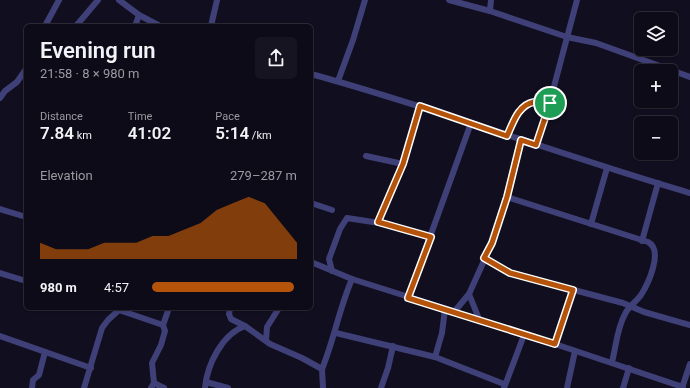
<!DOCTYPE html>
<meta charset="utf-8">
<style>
body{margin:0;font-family:Roboto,sans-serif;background:#161420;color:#f1f3f6;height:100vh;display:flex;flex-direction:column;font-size:15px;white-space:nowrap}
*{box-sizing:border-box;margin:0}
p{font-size:13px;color:#9a9ba1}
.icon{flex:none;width:22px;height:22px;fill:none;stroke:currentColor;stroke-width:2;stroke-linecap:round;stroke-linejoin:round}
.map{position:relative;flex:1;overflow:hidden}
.sheet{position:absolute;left:24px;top:24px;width:289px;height:286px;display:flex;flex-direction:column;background:#0d0b17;border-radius:6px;box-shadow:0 1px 3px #0004,0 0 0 1px #2d2b36}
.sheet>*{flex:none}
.fabs{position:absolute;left:634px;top:12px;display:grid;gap:8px}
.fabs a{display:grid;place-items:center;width:44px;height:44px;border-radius:6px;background:#0d0b17;box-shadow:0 1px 3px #0004,0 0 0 1px #2d2b36;font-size:20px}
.pin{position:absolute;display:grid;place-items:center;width:34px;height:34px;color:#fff;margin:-17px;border:2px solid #fff;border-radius:50%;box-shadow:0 1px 4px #0007}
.round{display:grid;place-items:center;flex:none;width:42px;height:42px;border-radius:6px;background:#161420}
.head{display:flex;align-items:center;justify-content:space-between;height:68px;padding:0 16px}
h1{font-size:22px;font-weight:600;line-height:30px}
.stats{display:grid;grid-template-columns:repeat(3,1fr);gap:6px;height:68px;padding:4px 16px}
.stats div{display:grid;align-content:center}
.stats b{font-size:17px;font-weight:600}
.stats small{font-size:11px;font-weight:400}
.stats p{font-size:11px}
.chart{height:112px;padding:8px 16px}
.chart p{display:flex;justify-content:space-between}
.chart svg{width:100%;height:72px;margin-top:4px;fill:#b45309;opacity:.7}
ul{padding:0 16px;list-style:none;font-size:13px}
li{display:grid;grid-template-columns:64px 48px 1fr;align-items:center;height:30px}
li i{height:10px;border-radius:5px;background:#b45309}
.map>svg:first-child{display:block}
</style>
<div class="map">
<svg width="690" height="388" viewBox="0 0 690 388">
<rect width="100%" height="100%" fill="#110f1f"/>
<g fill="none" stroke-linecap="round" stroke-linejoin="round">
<!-- minor -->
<g stroke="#404078" stroke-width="6">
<path d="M119 0 139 15 160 26"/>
<path d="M449 0 490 11 567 37 596 43 690 77"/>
<path d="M490 11 491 0"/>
<path d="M45 26 59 0"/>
<path d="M76 26 98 0"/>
<path d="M135 26 139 15"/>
<path d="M211 26 217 0"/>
<path d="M311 74C439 109 563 156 690 193"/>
<path d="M338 81 353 40 365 0"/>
<path d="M0 98 5 91 17 82 26 69"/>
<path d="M507 136C518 112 520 100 550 103"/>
<path d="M536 145 548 109 577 0"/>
<path d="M366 156 403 164"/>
<path d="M507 197 648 242C664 250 648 284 641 295 636 302 628 307 625 314 617 328 616 347 612 362"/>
<path d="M311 203 332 210"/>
<path d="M0 209 26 217"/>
<path d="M378 222 403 164 420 105"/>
<path d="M591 224 607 168"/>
<path d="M642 241 658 183"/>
<path d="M484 258 510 273 623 303 644 312 690 325"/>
<path d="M311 262 352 279 472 317 524 335 555 344 683 387"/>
<path d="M332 271 329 259 340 229 347 218 386 224 431 237"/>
<path d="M0 273 26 281"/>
<path d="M469 294 479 319"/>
<path d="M408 298 471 123"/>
<path d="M230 308 229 314 231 319 245 326 270 344 302 358 322 369 323 388"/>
<path d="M454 312 469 294 492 243 507 197 521 140"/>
<path d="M336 333 435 357 504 384"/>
<path d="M0 336 91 368"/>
<path d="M266 340 267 327 279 308"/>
<path d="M555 344 573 290"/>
<path d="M435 357 442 333 445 309"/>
<path d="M322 369C334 340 339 309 352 279"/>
<path d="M206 382 228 388"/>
<path d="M154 383 164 388"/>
<path d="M32 388 33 380 39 375 45 352"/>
<path d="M84 388 102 328 108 320 119 310 163 325"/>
<path d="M151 388 154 383 152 363 161 345 165 331 163 325 169 308"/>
<path d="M205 388C207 365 222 334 245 326"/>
<path d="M381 388 388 368 393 346"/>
<path d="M504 388 524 335"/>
<path d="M567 388 575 351"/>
<path d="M623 388 629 368"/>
<path d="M682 388 690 364"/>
</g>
</g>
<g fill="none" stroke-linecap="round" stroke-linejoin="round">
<defs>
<path id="route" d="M534 102 550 103 536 145 521 140 507 197 492 243 484 258 510 273 573 290 555 344C506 329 457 313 408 298L431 237 378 222 403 164 420 106 507 136C513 123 518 105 534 102Z"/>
</defs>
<!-- route casing -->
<use href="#route" stroke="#fff" stroke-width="8"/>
<!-- route -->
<use href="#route" stroke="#b45309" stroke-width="5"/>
</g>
</svg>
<div class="fabs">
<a><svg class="icon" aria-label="layers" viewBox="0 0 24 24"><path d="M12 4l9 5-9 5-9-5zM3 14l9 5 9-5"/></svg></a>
<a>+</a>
<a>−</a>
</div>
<div class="pin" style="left:550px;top:103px;background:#1e9e55"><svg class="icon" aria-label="arrive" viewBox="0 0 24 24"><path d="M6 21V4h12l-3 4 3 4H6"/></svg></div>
<section class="sheet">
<div class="head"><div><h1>Evening run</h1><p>21:58 · 8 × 980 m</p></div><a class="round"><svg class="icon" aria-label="share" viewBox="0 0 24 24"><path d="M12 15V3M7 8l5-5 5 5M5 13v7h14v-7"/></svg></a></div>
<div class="stats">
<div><p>Distance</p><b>7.84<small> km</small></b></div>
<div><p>Time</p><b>41:02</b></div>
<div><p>Pace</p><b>5:14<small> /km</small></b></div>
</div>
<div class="chart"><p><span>Elevation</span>279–287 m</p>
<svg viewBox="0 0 160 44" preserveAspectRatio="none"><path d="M0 44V34L10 38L20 38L30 38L40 34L50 34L60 34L70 30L80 30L90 26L100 22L110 14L120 10L130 6L140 10L150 22L160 34V44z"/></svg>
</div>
<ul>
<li><b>980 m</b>4:57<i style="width:98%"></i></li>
</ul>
</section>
</div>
